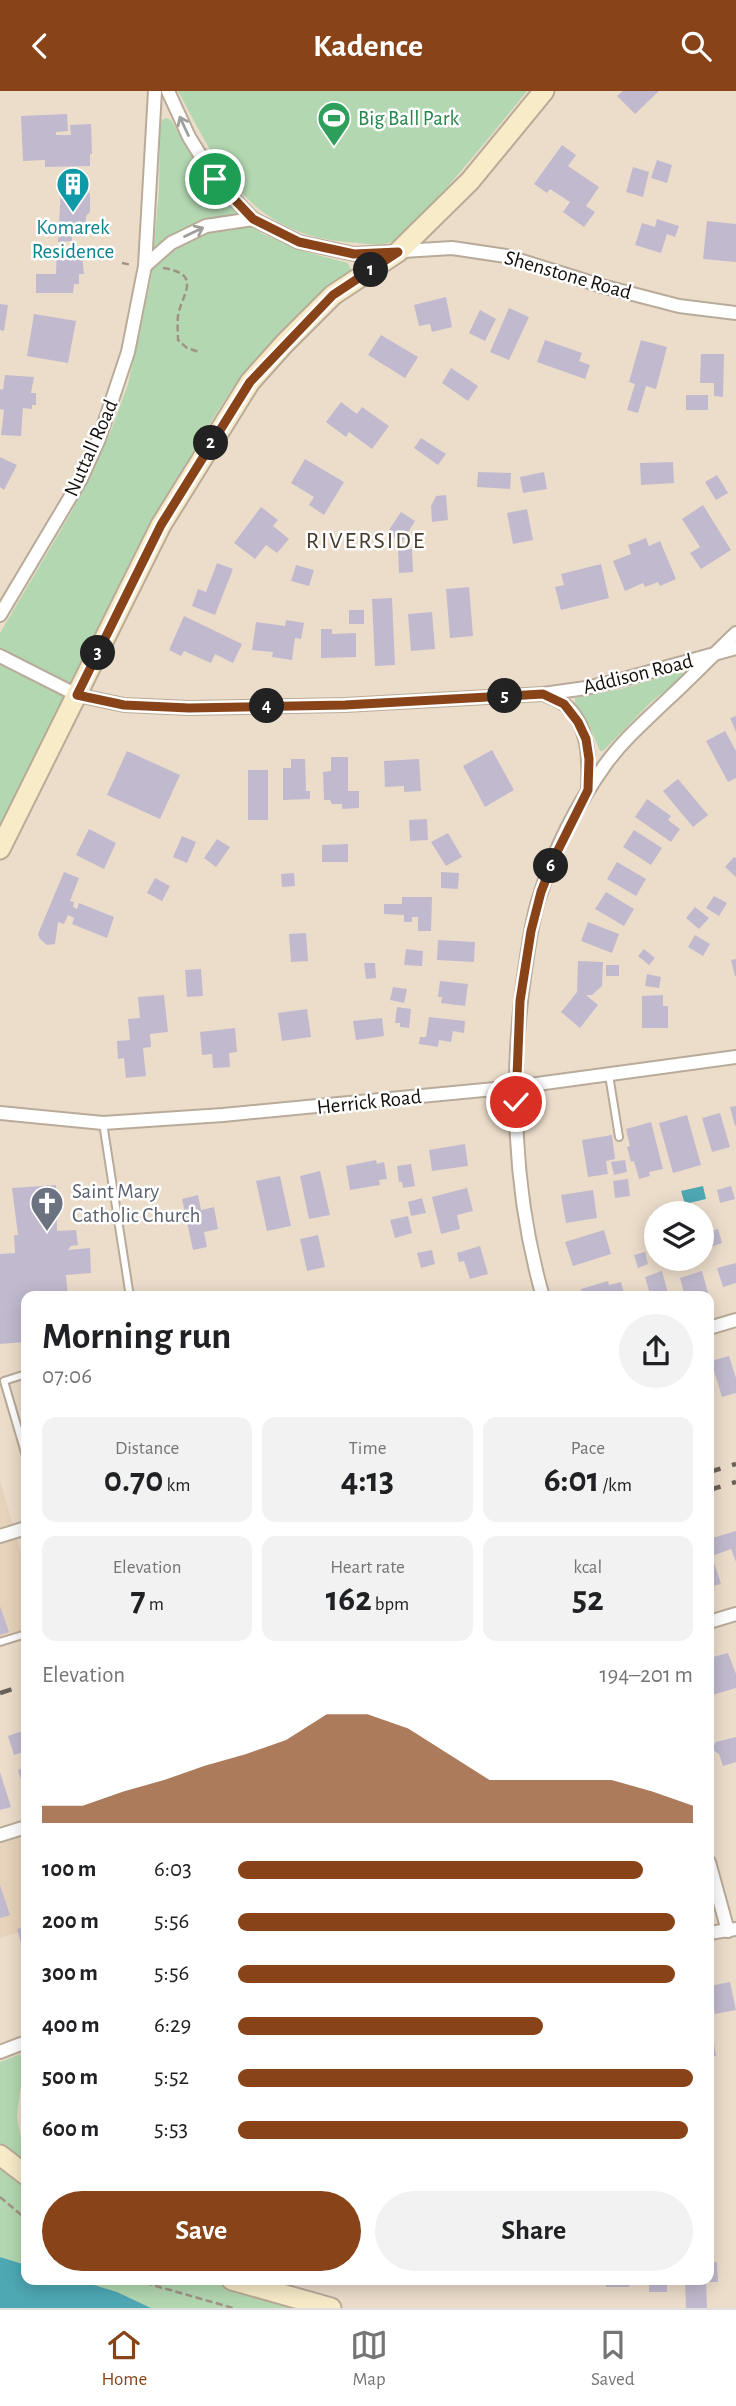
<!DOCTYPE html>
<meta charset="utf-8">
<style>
body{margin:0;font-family:"Alegreya Sans",sans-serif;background:#f2f2f2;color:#202124;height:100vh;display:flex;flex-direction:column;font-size:26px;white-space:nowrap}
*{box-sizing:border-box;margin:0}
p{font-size:23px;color:#757577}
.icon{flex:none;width:38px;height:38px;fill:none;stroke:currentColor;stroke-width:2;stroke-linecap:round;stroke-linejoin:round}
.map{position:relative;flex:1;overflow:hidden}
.panel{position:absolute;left:21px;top:1200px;width:693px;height:994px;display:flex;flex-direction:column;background:#fff;border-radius:14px;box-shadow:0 4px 18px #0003}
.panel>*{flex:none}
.fabs{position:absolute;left:644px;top:1110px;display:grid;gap:14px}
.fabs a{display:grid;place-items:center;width:70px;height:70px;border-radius:50%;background:#fff;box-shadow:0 4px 18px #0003;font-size:35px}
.pin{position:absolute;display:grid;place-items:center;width:60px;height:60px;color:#fff;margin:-30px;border:4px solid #fff;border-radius:50%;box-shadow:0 2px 7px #0007}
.km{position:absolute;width:35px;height:35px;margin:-18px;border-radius:50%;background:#222;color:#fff;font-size:19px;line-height:35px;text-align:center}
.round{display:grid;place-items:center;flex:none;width:74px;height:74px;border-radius:37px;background:#f2f2f2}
.overview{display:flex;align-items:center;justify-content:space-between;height:119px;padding:0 21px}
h1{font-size:38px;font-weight:700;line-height:52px}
.figures{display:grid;grid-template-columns:repeat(3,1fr);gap:10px;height:119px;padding:7px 21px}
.figures div{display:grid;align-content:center;border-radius:14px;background:#f2f2f2;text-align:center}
.figures b{font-size:35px;font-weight:700}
.figures small{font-size:19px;font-weight:400}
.figures p{font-size:19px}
.chart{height:196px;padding:14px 21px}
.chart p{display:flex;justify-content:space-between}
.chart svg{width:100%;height:126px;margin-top:7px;fill:#884418;opacity:.7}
.button{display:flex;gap:14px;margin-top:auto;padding:14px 21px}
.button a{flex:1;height:80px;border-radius:42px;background:#884418;color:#fff;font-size:28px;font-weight:700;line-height:80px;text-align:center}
.button a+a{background:#f2f2f2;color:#202124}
ul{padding:0 21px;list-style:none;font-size:23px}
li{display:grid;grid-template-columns:112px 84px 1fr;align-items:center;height:52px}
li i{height:18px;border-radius:9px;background:#884418}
header{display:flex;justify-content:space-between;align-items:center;height:91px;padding:0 21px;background:#884418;color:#fff;font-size:32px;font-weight:700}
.tabs{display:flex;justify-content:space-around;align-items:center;height:98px;border-top:2px solid #e0e0e0;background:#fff;font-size:19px;color:#757577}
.tabs a{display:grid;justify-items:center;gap:4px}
.tabs .active{color:#884418}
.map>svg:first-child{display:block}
</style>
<header><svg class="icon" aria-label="back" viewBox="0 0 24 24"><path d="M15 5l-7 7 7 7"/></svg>Kadence<svg class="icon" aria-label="search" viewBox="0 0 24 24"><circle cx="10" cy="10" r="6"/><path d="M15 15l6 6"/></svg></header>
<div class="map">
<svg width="736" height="2217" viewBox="0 0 736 2217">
<rect width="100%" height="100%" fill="#ecddcb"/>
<!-- built -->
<g fill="#e7d3bb">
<path d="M0 1389 26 1481V1543L0 1551Z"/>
<path d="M26 1737V1839L0 1847V1746Z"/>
</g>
<!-- green -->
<g fill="#b3d8b1">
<path d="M178 0H527C497 37 467 74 435 110 424 123 412 139 398 148 382 157 363 152 346 151 249 142 219 77 178 0Z"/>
<path d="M166 27 171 29 208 92 250 134 263 143 303 160 348 172 351 180 313 210 272 250 232 298 212 329 147 441 0 733V542L72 420 109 345 128 293 151 188 159 99 160 34 162 29Z"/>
<path d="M679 581 684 582 682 586 649 613 603 660H600L589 634 575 614V607L621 598Z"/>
<path d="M26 1961V1983L20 2000 17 2026 26 2075V2174L0 2166V1971Z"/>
<path d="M78 2189H204L297 2217H151L117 2201Z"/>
</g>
<!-- water -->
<g fill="#4ea8b4">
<path d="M703 1095 706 1108 685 1113 681 1100Z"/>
<path d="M0 2166 26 2174V2189H78L117 2201 151 2217H0Z"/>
</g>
<!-- building -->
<g fill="#c1bace">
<path d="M623 0H659L635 23 617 5Z"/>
<path d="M67 23 68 40 56 41V44H71L70 34 91 33 92 63H90V75L45 76V69L23 70 21 25Z"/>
<path d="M562 54 576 64 568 75 599 96 586 115 595 121 584 136 563 121 570 111 550 98 547 102 534 93Z"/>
<path d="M657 69 672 74 667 92 651 87Z"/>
<path d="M633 76 649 81 643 106 626 101Z"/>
<path d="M61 97H84L90 103V121L86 125V141H72V150L58 151Z"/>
<path d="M657 128 679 135 675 146 667 143 661 162 635 154 642 132 655 136Z"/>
<path d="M707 130 736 133V171L703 168Z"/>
<path d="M57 156H81L84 183H79V193H74L73 202H36V183H56Z"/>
<path d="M446 206 452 236 432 241 430 233 419 235 414 214Z"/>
<path d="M0 213 8 214 4 240 0 239Z"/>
<path d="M509 217 529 226 509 269 490 261Z"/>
<path d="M480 219 496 228 485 250 469 242Z"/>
<path d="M34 223 76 230 68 272 27 265Z"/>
<path d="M381 244 418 266 405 287 368 264Z"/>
<path d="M545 249 582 262 579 270 590 274 585 288 537 271Z"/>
<path d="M641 249 667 256 656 298 646 295 638 322 627 319 635 293 629 291Z"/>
<path d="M701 263H724L723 306 714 305V292H700Z"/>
<path d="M451 277 478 295 468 310 442 292Z"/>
<path d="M5 284 34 286 31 302H36V314H32V318L23 317 21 345 1 344 4 319 0 318V298L3 299Z"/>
<rect x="686" y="304" width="22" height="15"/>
<path d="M341 311 357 323 362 316 389 335 372 358 349 341 346 346 326 331Z"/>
<path d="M421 347 446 363 438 374 414 357Z"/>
<path d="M0 366 17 374 4 399 0 396Z"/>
<path d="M305 368 344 391 324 424 309 414 314 406 291 392Z"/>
<path d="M673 371 674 392 641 394 640 372Z"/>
<path d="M478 381 511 382 510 398 477 396Z"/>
<path d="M544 381 547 398 523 402 520 386Z"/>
<path d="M717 384 728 402 716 409 705 391Z"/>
<path d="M446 404 448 429 432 431 431 415 436 405Z"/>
<path d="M703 414 731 459 701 478 690 462 700 456 682 428Z"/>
<path d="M261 416 278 429 273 435 289 448 277 462 266 454 255 468 234 452Z"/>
<path d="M527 418 533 449 513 453 507 422Z"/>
<path d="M401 421 415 430 402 451 387 442Z"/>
<path d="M646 447 649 455 660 450 676 488 660 495 658 491 645 496 643 492 625 500 613 470 631 463 628 454Z"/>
<path d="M412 458 413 481 399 482 398 459Z"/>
<path d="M217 472 233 478 215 524 192 515 198 498 206 501Z"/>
<path d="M601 473 609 507 561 519 555 496 564 494 561 483Z"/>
<path d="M296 474 314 479 309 495 291 490Z"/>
<path d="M469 496 473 545 450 547 446 498Z"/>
<path d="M392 507 395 574 375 575 372 508Z"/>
<rect x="349" y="519" width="15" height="14"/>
<path d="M432 521 435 558 411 560 408 523Z"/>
<path d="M184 525 242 553 233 572 215 563 211 572 184 560 181 565 169 559Z"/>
<path d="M286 529 304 532 301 548 295 547 292 569 272 566 273 561 252 559 256 531 285 535Z"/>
<path d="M321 538H332V543L356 542V566L321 567Z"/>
<path d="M736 625V641L730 627Z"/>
<path d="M725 640 736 660V687L728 691 706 650Z"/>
<path d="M492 659 514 699 485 716 463 675Z"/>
<path d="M127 660 180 684 160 728 107 704Z"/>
<path d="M331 666H348V700H359V717L342 718V713H332L330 709H324L323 681 331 680Z"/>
<path d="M291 668H305L306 700H310V708L283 709V677H291Z"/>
<path d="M419 668 421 700 404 701V695L385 696 384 670Z"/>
<rect x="248" y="679" width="20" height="50"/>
<path d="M678 688 708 724 693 736 663 700Z"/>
<path d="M647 708 671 725 668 729 680 738 671 751 635 726Z"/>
<path d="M427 728 428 749 410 750 409 729Z"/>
<path d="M89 738 116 752 104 778 76 764Z"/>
<path d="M634 739 662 757 651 774 623 756Z"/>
<path d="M448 742 462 766 446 775 431 751Z"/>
<path d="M182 745 196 751 187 772 173 766Z"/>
<path d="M217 748 230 756 216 776 204 767Z"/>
<path d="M348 753V771H322V754Z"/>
<path d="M734 766 736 767V786L725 776Z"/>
<path d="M617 771 646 788 636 805 607 788Z"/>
<path d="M64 781 79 787 70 810 74 811 73 816 77 818 79 812 114 826 107 847 72 833 74 827 68 824 64 833 58 831 55 853 47 854 40 848 38 843Z"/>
<path d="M441 781 459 782 458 798 441 797Z"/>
<path d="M294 782 295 795 282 796 281 783Z"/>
<path d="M155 787 170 795 162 810 147 802Z"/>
<path d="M606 801 634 818 624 835 595 818Z"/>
<path d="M714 805 727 812 719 825 706 817Z"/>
<path d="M402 806H432L431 840H418V826H412V831H404V824L384 823V813H402Z"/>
<path d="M695 816 709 827 699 838 686 827Z"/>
<path d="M588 831 619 843 612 862 581 850Z"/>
<path d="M306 842 308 870 291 871 289 843Z"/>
<path d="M695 844 710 853 703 865 688 856Z"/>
<path d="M438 849 475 851 474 871 437 869Z"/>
<path d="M406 858 423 860 422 875 404 874Z"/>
<path d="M644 858 655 867 649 874 638 865Z"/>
<path d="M736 868V885H735L731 869Z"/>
<path d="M578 870 603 871 602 895 592 904H586L598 914 580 937 561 921 577 901Z"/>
<path d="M364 872H375L376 887 366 888Z"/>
<rect x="606" y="874" width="13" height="11"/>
<path d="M201 878 203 905 187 906 185 879Z"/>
<path d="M647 883 661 886 659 897 645 895Z"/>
<path d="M440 890 468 893 465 915 441 912 442 906H438Z"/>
<path d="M393 896 407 898 404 912 390 909Z"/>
<path d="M164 904 168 941 150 943 151 956 143 957 146 985 126 987 124 967 118 968 117 950 130 949 128 928 140 927 138 906Z"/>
<path d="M663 904V915H668V937H642V905Z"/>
<path d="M397 916 411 918 409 937 400 936V932H395Z"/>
<path d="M307 918 311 946 282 950 278 922Z"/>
<path d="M429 926 465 930 464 942 453 940 451 951 439 949 438 956 419 953 420 946H426Z"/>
<path d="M382 927 384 945 356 949 353 930Z"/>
<path d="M235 937 237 961 229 962 230 976 213 977 212 963 202 964 200 941Z"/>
<path d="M736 1015V1035H735L730 1016Z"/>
<path d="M720 1022 730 1056 712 1061 702 1027Z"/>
<path d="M687 1024 701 1074 673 1082 659 1032Z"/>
<path d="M651 1031 663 1078 649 1081 650 1085 639 1088 634 1070 631 1071 627 1056 630 1055 626 1038Z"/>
<path d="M612 1044 615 1068 606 1070 608 1083 588 1086 582 1049Z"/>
<path d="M465 1053 468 1075 432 1080 429 1059Z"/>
<path d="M376 1069 377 1073 384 1071 387 1088 379 1089 380 1094 350 1099 346 1075Z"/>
<path d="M625 1069 627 1081 614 1084 611 1071Z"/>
<path d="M411 1073 415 1095 403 1097 402 1091H399L397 1075Z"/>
<path d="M320 1080 330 1124 309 1128 300 1085Z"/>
<path d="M280 1085 291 1135 267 1140 256 1090Z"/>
<path d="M628 1088 630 1105 615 1107 613 1090Z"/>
<path d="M56 1094 57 1140 76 1139 78 1154 71 1155 68 1159 90 1157 91 1182 66 1184 68 1206H26V1251L0 1253V1163L15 1162 14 1144H18L12 1097Z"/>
<path d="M731 1095 735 1108 720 1112 717 1099Z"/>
<path d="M467 1097 473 1120 457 1124 460 1138 441 1143 432 1106Z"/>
<path d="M593 1099 597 1127 566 1132 561 1104Z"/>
<path d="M198 1104 201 1119 214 1116 218 1138 204 1141 207 1156 193 1159 182 1108Z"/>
<path d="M422 1107 426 1122 411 1125 408 1111Z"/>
<path d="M408 1125 412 1142 395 1147 390 1129Z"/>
<path d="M718 1138 722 1152 708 1157 704 1142Z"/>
<path d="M604 1139 611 1163 573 1175 565 1151Z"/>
<path d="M318 1144 325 1176 307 1180 300 1148Z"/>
<path d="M480 1155 488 1183 470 1188 464 1170 459 1171 457 1162Z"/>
<path d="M432 1159 435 1173 421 1177 417 1162Z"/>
<path d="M645 1161 648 1173 638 1177 634 1164Z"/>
<path d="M736 1172V1192L723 1196 717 1177Z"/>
<path d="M662 1180 669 1206H651L645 1186Z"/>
<path d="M702 1180 708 1202 685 1206 680 1187Z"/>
<path d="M608 1190 609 1194 621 1191 625 1206H583L581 1198Z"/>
<path d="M505 1200 506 1206H488V1205Z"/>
<path d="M729 1265 736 1287V1302L722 1306 711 1270Z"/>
<path d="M709 1308 714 1323 709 1324Z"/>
<path d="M736 1440V1471L731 1458 712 1465 721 1493 709 1496V1448Z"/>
<path d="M0 1515 9 1541 0 1544Z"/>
<path d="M728 1562 736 1583V1597L709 1605V1567Z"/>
<path d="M25 1639 26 1660 14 1664 8 1645Z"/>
<path d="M736 1646V1671L723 1675 719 1663 713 1659 714 1654 716 1651Z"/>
<path d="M26 1676V1704L18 1679Z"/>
<path d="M0 1681 11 1716 0 1719Z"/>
<path d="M0 1794 10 1824 0 1827Z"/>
<path d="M26 1835V1850L21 1852 17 1838Z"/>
<path d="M730 1891 736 1919 715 1923 710 1895Z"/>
<path d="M709 1948H713L716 1965 709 1966Z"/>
<path d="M717 2171 718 2191H709V2172Z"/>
<path d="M606 2189H630L629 2196H606Z"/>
<rect x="649" y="2189" width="18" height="12"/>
<path d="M685 2189H706L707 2217H686Z"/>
</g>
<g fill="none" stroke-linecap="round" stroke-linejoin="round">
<defs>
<g id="lane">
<path d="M609 984 619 1046"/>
<path d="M103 1032 130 1206"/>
<path d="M26 1283 4 1290 26 1365"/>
<path d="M0 1551 26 1543"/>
</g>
<g id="street">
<path d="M168 0 189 46 215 88 253 128 299 151 354 163 452 157 506 165 602 195 679 215 736 222"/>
<path d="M145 175 171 152 206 135 253 128"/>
<path d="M0 524 81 388 99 348 128 261 145 175 155 0"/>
<path d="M0 565 77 604 124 614 189 617 345 614 543 603 586 597 624 588 736 557"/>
<path d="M543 603C550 606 558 609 564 613 590 634 589 669 588 698"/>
<path d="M0 1022 103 1032 223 1024 515 996 736 966"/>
<path d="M543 1206C513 1101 509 987 525 879 529 853 532 827 541 801 555 757 578 712 605 674 623 649 645 630 667 609 691 587 713 564 736 542"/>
<path d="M709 1237 736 1229"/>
<path d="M0 1445 26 1437"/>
<path d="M709 1531 736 1523"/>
<path d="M0 1744 26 1736"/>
<path d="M709 1771 728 1840"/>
<path d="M709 1842 736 1838"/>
<path d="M0 1961 26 1951"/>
</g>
<g id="secondary">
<path d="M0 758 161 434 250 291 284 253 333 204 398 161 470 90 544 0"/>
<path d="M0 2064 26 2084"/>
<path d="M232 2189 331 2217"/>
</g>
</defs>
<!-- lane casing -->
<use href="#lane" stroke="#b9ab99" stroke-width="10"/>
<!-- street casing -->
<use href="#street" stroke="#b9ab99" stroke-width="16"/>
<!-- secondary casing -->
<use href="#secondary" stroke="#b9ab99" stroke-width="23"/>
<!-- path -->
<g stroke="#9f9386" stroke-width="2.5" stroke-dasharray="7 3.5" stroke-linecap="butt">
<path d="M122 172 132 174"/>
<path d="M163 177C204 183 181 204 178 225 177 233 178 241 178 249L187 257 199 261"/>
<path d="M0 2106 26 2128"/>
<path d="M135 2189 233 2217"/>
</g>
<!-- lane -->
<use href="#lane" stroke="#fff" stroke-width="6"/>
<!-- street -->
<use href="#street" stroke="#fff" stroke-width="12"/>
<!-- secondary -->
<use href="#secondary" stroke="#f7ebc8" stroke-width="19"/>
<!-- rail -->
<g stroke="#6b6257" stroke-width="4.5" stroke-dasharray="12 12" stroke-linecap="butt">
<path d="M709 1381 736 1373"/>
<path d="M709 1399 736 1391"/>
<path d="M0 1602 26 1594"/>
</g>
</g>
<!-- one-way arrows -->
<defs><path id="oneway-shaft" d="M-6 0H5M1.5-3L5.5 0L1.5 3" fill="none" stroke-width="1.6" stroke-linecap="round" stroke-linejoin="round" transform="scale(1.75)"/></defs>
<g stroke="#a19f9c">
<use href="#oneway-shaft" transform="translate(184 35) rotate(-115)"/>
<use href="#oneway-shaft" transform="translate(194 141) rotate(-26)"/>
</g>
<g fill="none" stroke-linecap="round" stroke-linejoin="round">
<defs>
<path id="route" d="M215 88 253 128 299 151 354 163 398 161 333 204 250 291 161 434 77 604 124 614 189 617 345 614 543 603 564 613 578 631 586 648 589 668 588 699 555 765 541 801 531 840 520 910 516 1011"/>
</defs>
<!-- route casing -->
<use href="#route" stroke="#fff" stroke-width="14"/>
<!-- route -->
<use href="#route" stroke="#884418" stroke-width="9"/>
</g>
<!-- icons -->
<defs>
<symbol id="stadium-pin" viewBox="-11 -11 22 30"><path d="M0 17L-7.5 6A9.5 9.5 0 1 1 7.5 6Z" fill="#2e9e5b" stroke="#fff"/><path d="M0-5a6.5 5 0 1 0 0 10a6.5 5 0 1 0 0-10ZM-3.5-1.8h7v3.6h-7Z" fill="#fff"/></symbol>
<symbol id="building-pin" viewBox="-11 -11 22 30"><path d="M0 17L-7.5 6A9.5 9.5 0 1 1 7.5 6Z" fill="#0f9aa8" stroke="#fff"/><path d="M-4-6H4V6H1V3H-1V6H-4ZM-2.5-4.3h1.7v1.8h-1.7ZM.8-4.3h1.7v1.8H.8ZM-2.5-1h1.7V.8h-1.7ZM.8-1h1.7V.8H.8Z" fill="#fff"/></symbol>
<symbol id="church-pin" viewBox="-11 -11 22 30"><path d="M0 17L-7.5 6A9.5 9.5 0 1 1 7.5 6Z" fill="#6b7280" stroke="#fff"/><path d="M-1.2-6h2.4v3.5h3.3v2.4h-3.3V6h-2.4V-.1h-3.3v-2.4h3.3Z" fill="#fff"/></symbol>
</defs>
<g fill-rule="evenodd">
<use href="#stadium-pin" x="315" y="8" width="38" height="52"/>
<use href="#building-pin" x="54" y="74" width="38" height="52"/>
<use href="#church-pin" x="28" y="1093" width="38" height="52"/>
</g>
<g text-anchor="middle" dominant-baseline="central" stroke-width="5" stroke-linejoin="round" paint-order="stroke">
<!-- leisure labels -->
<g font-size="21" fill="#27864d" stroke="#fff" text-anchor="start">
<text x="358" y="27">Big Ball Park</text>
</g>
<!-- culture labels -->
<g font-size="21" fill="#0d838f" stroke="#fff">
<text x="73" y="136">Komarek<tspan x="73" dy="24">Residence</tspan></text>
</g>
<!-- street labels -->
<g font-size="21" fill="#130e08" stroke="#fff">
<text transform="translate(568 184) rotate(16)">Shenstone Road</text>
<text transform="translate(91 357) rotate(-66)">Nuttall Road</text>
<text transform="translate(638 583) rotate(-14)">Addison Road</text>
<text transform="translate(369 1011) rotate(-6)">Herrick Road</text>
</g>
<!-- worship labels -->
<g font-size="21" fill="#5b616d" stroke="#fff" text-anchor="start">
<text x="72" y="1100">Saint Mary<tspan x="72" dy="24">Catholic Church</tspan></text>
</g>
<!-- quarter labels -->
<g font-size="24" letter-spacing="2" fill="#473b2c" stroke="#fff">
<text x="366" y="450">RIVERSIDE</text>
</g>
</g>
</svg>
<div class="fabs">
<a><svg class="icon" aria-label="layers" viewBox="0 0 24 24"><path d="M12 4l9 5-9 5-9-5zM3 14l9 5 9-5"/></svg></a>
</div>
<div class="pin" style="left:215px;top:88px;background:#1e9e55"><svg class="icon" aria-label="arrive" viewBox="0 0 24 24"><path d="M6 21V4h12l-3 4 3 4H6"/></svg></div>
<div class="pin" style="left:516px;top:1011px;background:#d93025"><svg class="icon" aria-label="check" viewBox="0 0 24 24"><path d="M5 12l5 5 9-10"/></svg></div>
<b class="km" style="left:371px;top:179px">1</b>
<b class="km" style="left:211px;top:352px">2</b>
<b class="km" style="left:98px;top:562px">3</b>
<b class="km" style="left:267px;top:615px">4</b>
<b class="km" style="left:505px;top:605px">5</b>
<b class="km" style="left:551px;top:775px">6</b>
<section class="panel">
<div class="overview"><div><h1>Morning run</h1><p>07:06</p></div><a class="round"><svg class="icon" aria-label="share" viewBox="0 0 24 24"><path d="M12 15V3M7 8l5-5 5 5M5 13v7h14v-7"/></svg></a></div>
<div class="figures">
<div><p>Distance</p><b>0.70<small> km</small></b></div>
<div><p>Time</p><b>4:13</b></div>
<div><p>Pace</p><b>6:01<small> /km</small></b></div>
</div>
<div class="figures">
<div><p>Elevation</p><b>7<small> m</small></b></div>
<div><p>Heart rate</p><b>162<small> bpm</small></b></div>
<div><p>kcal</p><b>52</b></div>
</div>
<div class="chart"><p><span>Elevation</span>194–201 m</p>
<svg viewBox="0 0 160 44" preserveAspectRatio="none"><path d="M0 44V38L10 38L20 33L30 29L40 24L50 20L60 15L70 6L80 6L90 11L100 20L110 29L120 29L130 29L140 29L150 33L160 38V44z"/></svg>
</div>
<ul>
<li><b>100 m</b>6:03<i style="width:89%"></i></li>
<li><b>200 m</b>5:56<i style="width:96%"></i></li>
<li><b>300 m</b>5:56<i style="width:96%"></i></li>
<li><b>400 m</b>6:29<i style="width:67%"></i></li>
<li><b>500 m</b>5:52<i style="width:100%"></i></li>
<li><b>600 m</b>5:53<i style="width:99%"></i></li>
</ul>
<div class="button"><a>Save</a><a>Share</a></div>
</section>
</div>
<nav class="tabs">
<a class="active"><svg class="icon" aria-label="home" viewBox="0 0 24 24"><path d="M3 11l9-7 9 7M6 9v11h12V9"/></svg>Home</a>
<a><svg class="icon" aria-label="map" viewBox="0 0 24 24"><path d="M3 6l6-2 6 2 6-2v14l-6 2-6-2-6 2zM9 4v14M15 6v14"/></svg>Map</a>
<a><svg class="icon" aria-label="saved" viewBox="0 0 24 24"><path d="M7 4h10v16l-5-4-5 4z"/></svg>Saved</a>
</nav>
